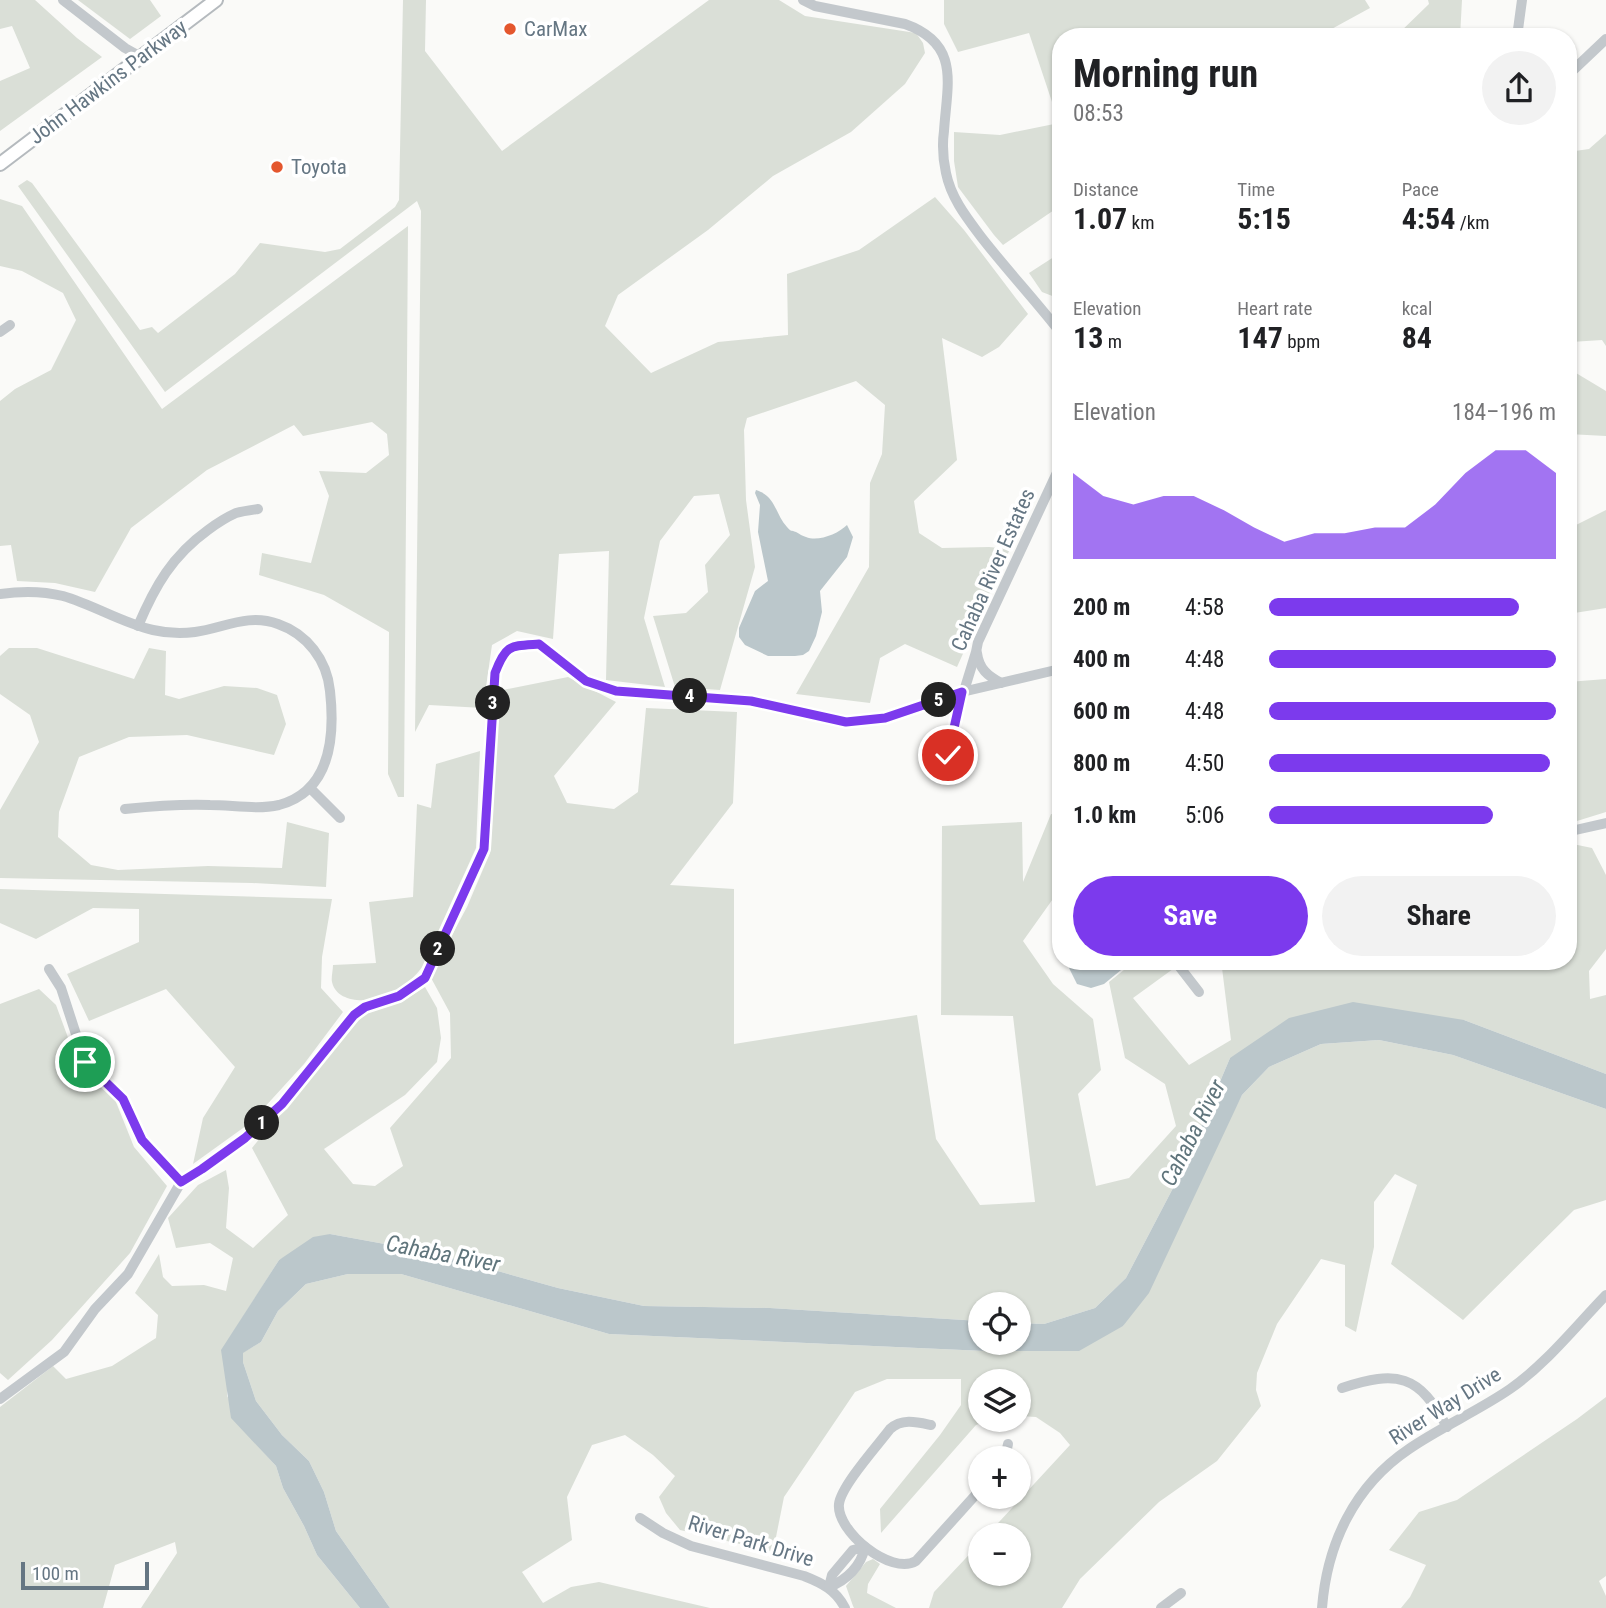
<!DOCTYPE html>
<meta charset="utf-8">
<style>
body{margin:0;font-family:"Roboto Condensed",sans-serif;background:#f2f2f2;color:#202124;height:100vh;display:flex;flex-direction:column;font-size:26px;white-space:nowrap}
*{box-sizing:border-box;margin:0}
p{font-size:23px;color:#757577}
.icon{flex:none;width:38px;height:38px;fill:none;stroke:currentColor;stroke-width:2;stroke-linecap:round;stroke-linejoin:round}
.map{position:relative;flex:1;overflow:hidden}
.details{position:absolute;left:1052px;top:28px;width:525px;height:942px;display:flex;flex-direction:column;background:#fff;border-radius:28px;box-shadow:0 2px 5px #0004}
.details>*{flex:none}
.controls{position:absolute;left:968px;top:1292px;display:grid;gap:14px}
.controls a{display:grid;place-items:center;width:63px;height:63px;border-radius:50%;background:#fff;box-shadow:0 2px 5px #0004;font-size:35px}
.scale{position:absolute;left:21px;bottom:18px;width:128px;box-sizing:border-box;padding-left:7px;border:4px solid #657683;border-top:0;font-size:19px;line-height:24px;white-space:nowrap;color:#657683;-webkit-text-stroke:5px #fff;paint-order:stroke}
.pin{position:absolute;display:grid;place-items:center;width:60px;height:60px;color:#fff;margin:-30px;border:4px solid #fff;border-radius:50%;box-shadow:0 2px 7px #0007}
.km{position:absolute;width:35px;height:35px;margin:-18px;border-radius:50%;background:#222;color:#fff;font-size:19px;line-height:35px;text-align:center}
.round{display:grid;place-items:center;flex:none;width:74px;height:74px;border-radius:37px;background:#f2f2f2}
.overview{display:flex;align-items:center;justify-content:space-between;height:119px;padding:0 21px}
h1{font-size:38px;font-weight:700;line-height:52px}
.stats{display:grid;grid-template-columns:repeat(3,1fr);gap:10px;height:119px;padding:7px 21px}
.stats div{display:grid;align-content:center}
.stats b{font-size:30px;font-weight:700}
.stats small{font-size:19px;font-weight:400}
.stats p{font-size:19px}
.chart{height:196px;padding:14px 21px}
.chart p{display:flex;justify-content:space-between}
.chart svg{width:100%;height:126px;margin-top:7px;fill:#7c3aed;opacity:.7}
.button{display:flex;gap:14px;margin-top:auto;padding:14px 21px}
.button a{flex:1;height:80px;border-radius:42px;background:#7c3aed;color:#fff;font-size:28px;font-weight:700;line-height:80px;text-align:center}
.button a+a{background:#f2f2f2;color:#202124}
ul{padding:0 21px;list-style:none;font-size:23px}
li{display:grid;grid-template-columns:112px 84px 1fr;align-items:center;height:52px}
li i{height:18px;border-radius:9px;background:#7c3aed}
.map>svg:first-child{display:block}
</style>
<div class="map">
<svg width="1606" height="1608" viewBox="0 0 1606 1608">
<rect width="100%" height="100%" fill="#fafaf8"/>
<!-- green -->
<g fill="#dadfd7">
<path d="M0 0H35L77 38 102 57 0 131V81L30 68 12 26 0 29Z"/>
<path d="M78 0H150L161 16 130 39Z"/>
<path d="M403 0H426L425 51 502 151 709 0H779L805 16 916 33 923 43 925 53 905 84 851 132 773 176 708 230 618 295 605 326 651 373 718 342 788 335 787 274 859 250 935 197 964 230 1028 314 999 347 982 357 942 338 957 460 914 501 919 533 942 548 989 547 1010 549 957 667 905 644 880 658 870 703 796 694 869 567 870 483 882 454 885 405 856 381 747 418 744 430 746 500 755 567 720 690 675 687 653 616 686 613 708 592 705 565 730 535 719 494 694 496 660 541 644 618 665 687 606 680 609 551 559 554 553 639 517 631 492 645 483 708 429 705 415 732 421 211 417 201 165 392 18 186 27 180 32 183 140 330 152 327 158 333 235 274 260 243 325 252 340 249 395 207 399 200Z"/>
<path d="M944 0H1365L1370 8 1317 37H1060V206L1003 245 994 235 958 187 954 161V132L1000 135 1059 123 1029 33 958 52 944 24Z"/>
<path d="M1428 0H1462L1460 37H1395L1429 4Z"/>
<path d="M1606 134V346L1602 340 1571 342 1568 344V152L1589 149Z"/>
<path d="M0 199 22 206 162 409 408 226 404 797H398L388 774 389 632 324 595 259 575 262 553 311 563 329 496 319 471 366 473 389 455 387 434 372 422 303 436 294 425 207 470 131 528 95 592 55 583 17 581 11 545 0 546V401L15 389 51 370 76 320 63 293 22 271 0 266Z"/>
<path d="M1060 253V299L1042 292 1029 273Z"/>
<path d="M1568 362 1576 373 1606 391V436L1568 434Z"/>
<path d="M1606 510V608L1568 614V529Z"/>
<path d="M9 648H37L134 679 149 648 166 651 165 695 179 699 224 686 257 688 277 695 286 724 274 755 187 735 129 737 79 757 59 812 58 837 91 865 118 870 208 866 282 868 287 822 329 833 326 887 252 883 0 878V810L39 742 30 715 0 694V656Z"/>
<path d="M568 677 616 702 554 776 567 803 614 809 638 792 646 708 737 712 733 803 670 885 734 889V1044L917 1015 936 1139 980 1205 1035 1202 1013 1016 941 1015 942 826 1022 822 1023 882 1051 814 1060 815V889L1023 941 1053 984 1093 1019 1101 1070 1078 1094 1096 1186 1129 1178 1176 1126 1165 1084 1125 1058 1109 982 1135 961H1184L1133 998 1189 1065 1231 1040 1222 968 1274 961H1568V843L1592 848 1606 875V949L1589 971 1590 999 1606 995V1074L1464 1020 1230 1058 1183 1169 1126 1278 1095 1308 1044 1324 1019 1323 1018 1304H980V1321L770 1308 644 1306 558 1288 434 1253 330 1234 279 1260 222 1350 227 1383V1396L255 1443 276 1466 283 1488 304 1526 317 1555 360 1608H141L177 1553 175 1542 115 1565 103 1608H0V1407L53 1366 66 1379 112 1366 156 1338 158 1315 135 1293 159 1254 163 1277 172 1286 204 1285 226 1291 233 1258 210 1243 176 1248 168 1218 198 1185 226 1170 229 1188 226 1228 253 1248 288 1215 252 1148 350 1028 370 1010 403 1001 425 987 437 1008 441 1038 437 1062 405 1095 324 1149 353 1184 375 1186 403 1166 390 1128 451 1058 450 1013 430 976 467 907 490 853 498 691Z"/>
<path d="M1606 679V812L1577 821 1568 814V682Z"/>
<path d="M480 751 476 848 422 967C415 977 405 985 394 992 378 1002 338 1007 332 982 331 978 333 970 333 965L376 963 369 902 413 897 417 804 431 808 436 764Z"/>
<path d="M0 889 332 899 322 957 321 988 343 1012 304 1064 250 1123 193 1164 203 1118 235 1067 166 989 89 1021 67 974 139 942V909L93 908 36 939 0 923Z"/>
<path d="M39 989 56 1005 70 1043 86 1074 114 1097 134 1147 167 1186 130 1253 52 1340 8 1380 0 1373V1004Z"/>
<path d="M1379 1040 1453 1055 1606 1109V1200L1574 1210 1463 1320 1391 1264 1417 1185 1395 1174 1374 1202V1247L1356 1332 1345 1326V1265L1321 1259 1277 1324 1257 1373 1256 1390 1261 1406 1217 1461 1159 1502 1080 1579 1062 1608H929L934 1592 980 1543V1573H1018V1535H987L1070 1445 1060 1433 1036 1417 1019 1416 1018 1381H980V1419H992L976 1425 881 1533 880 1509 940 1435 961 1405V1379H887L855 1392 784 1497 773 1552 680 1530 666 1513 659 1497 675 1476 653 1455 625 1435 592 1445 567 1497 572 1540 522 1572 543 1603 571 1587 599 1582 710 1608H390L336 1531 324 1492 309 1461 282 1435 256 1401 243 1362 242 1353 261 1342 278 1311 306 1284 348 1274H401L609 1334 985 1351 1123 1326 1242 1095 1269 1067 1321 1044Z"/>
<path d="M1606 1397V1576L1599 1581 1606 1596V1608H1401L1410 1597 1426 1565 1389 1550 1419 1512 1457 1500 1577 1419Z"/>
<path d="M873 1559 880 1564 868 1584 867 1593 896 1608H854L853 1606 846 1586 866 1562Z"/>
</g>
<!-- water -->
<g fill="#bbc7cb">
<path d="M756 490C776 496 775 514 787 527 791 532 791 530 796 532 800 534 802 536 806 537 818 542 838 534 847 525L853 537 847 557 820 591 822 612 816 636 809 651 803 655 795 656H768L745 645 739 637V628L755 591 768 581 758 532 760 505 755 493Z"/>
<path d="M1069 961H1132L1104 984 1091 988 1077 984 1069 968Z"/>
<path d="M1353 1002 1464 1020 1606 1074V1109L1453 1055 1379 1040 1321 1044 1269 1067 1242 1095 1149 1293 1123 1326 1079 1351H985L609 1334 401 1274H348L306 1284 278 1311 261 1342 243 1353V1362L256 1401 282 1435 309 1461 324 1492 336 1531 390 1608H360L317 1555 304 1526 283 1488 276 1466 231 1418 221 1350 279 1260 313 1237 330 1234 434 1253 558 1288 644 1306 770 1308 980 1321V1342H1018L1019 1323 1044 1324 1095 1308 1126 1278 1183 1169 1230 1058 1289 1018Z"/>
</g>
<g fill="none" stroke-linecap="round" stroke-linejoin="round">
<defs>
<path id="major" d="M0 164 216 0"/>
</defs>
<!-- major casing -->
<use href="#major" stroke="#b5babe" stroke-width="16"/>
<!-- minor -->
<g stroke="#c3c8cc" stroke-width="10">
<path d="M63 0 125 48 141 57"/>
<path d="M803 0 815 6 905 24C961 44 947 84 944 131 942 145 943 159 946 173 951 198 967 218 982 238 1007 270 1035 300 1060 332"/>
<path d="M1517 37 1522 0"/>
<path d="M1568 75 1606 39"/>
<path d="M0 332 10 325"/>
<path d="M0 594C21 591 43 591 63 596 94 605 122 623 153 630 166 633 181 634 195 632 224 628 248 613 278 624 307 634 327 660 330 691 335 736 331 791 279 805 257 810 232 805 210 805 181 804 154 806 125 809"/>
<path d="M138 626C155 586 172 556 208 530 216 524 227 517 236 513 243 511 251 510 258 509"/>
<path d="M977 653C979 669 988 676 1001 683"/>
<path d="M964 691 976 652 978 642 1060 466"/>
<path d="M954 775 948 755 962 692"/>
<path d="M310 788 340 818"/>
<path d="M1568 829 1571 831 1606 823"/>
<path d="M1175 961 1199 992"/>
<path d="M49 969 61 988 85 1062 123 1099 142 1140 181 1182"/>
<path d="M1342 1388C1397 1370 1419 1374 1447 1427"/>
<path d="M0 1399 64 1352 95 1309 128 1274 181 1182 202 1169 245 1138 282 1104 354 1015 365 1007 399 996 425 978 484 849 495 673C506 644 510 646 539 644L586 681 616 691 751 701 846 722 885 718 962 692 1060 669"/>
<path d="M931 1425C917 1422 902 1418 890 1429 878 1445 841 1486 839 1504 836 1531 891 1576 916 1561L980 1490"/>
<path d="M1005 1458 1008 1444"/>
<path d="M640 1518 663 1533 691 1546 804 1576C822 1583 836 1590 845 1608"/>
<path d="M865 1547C861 1566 847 1580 829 1587L832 1575 853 1550Z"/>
<path d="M1161 1608 1181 1593"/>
<path d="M1322 1608C1327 1544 1354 1486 1409 1449 1441 1427 1478 1411 1510 1389 1547 1363 1575 1327 1606 1295"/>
</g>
<!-- major -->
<use href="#major" stroke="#fff" stroke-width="12"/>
</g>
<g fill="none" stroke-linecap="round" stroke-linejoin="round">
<defs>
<path id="route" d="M85 1062 123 1099 142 1140 181 1182 202 1169 245 1138 282 1104 354 1015 365 1007 399 996 425 978 484 849 495 673C506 644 510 646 539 644L586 681 616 691 751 701 846 722 885 718 962 692 948 755"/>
</defs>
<!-- route casing -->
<use href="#route" stroke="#fff" stroke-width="14"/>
<!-- route -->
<use href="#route" stroke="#7c3aed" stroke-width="9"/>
</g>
<!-- markers -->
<g fill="#e4572e" stroke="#fff" stroke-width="2.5">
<circle cx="510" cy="29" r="7"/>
<circle cx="277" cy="167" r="7"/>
</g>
<g text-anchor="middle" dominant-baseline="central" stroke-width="7" stroke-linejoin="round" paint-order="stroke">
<!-- poi labels -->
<g font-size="21" fill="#657683" stroke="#fff" text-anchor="start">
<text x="524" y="29">CarMax</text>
<text x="291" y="167">Toyota</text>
</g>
<!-- street labels -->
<g font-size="21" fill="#657683" stroke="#fff">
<text transform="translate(108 82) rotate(-37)">John Hawkins Parkway</text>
<text transform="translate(993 570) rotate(-66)">Cahaba River Estates</text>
<text transform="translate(1445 1406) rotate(-32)">River Way Drive</text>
<text transform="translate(751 1541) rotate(17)">River Park Drive</text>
</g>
<!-- water labels -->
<g font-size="23" font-style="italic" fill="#60757c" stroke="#fff">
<text transform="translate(1193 1133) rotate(-63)">Cahaba River</text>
<text transform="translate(443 1254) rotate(11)">Cahaba River</text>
</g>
</g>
</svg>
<div class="controls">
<a><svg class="icon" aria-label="locate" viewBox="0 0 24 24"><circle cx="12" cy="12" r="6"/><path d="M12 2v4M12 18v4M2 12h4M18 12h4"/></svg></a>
<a><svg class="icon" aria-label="layers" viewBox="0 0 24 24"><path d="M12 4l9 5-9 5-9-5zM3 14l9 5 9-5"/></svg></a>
<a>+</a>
<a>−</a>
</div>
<div class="scale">100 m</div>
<div class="pin" style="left:85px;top:1062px;background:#1e9e55"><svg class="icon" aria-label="arrive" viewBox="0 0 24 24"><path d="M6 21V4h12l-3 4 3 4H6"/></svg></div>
<div class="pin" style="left:948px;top:755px;background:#d93025"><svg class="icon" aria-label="check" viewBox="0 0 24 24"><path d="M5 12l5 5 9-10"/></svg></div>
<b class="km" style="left:262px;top:1123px">1</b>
<b class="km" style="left:438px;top:949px">2</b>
<b class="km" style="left:493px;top:703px">3</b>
<b class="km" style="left:690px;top:696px">4</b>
<b class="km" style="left:939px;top:700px">5</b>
<section class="details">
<div class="overview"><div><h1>Morning run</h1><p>08:53</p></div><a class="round"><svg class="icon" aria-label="share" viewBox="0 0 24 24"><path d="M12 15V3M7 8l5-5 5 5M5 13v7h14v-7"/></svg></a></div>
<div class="stats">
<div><p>Distance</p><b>1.07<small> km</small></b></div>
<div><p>Time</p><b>5:15</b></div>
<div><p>Pace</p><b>4:54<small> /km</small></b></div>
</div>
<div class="stats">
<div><p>Elevation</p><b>13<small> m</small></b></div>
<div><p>Heart rate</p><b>147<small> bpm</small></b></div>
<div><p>kcal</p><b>84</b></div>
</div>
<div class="chart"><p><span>Elevation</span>184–196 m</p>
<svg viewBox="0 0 160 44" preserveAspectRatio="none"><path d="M0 44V14L10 22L20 25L30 22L40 22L50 27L60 33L70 38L80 35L90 35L100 33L110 33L120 25L130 14L140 6L150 6L160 14V44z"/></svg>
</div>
<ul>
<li><b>200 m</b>4:58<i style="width:87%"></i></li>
<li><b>400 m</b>4:48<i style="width:100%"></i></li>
<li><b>600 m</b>4:48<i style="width:100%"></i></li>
<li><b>800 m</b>4:50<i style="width:98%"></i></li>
<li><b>1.0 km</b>5:06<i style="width:78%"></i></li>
</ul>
<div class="button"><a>Save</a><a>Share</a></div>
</section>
</div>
